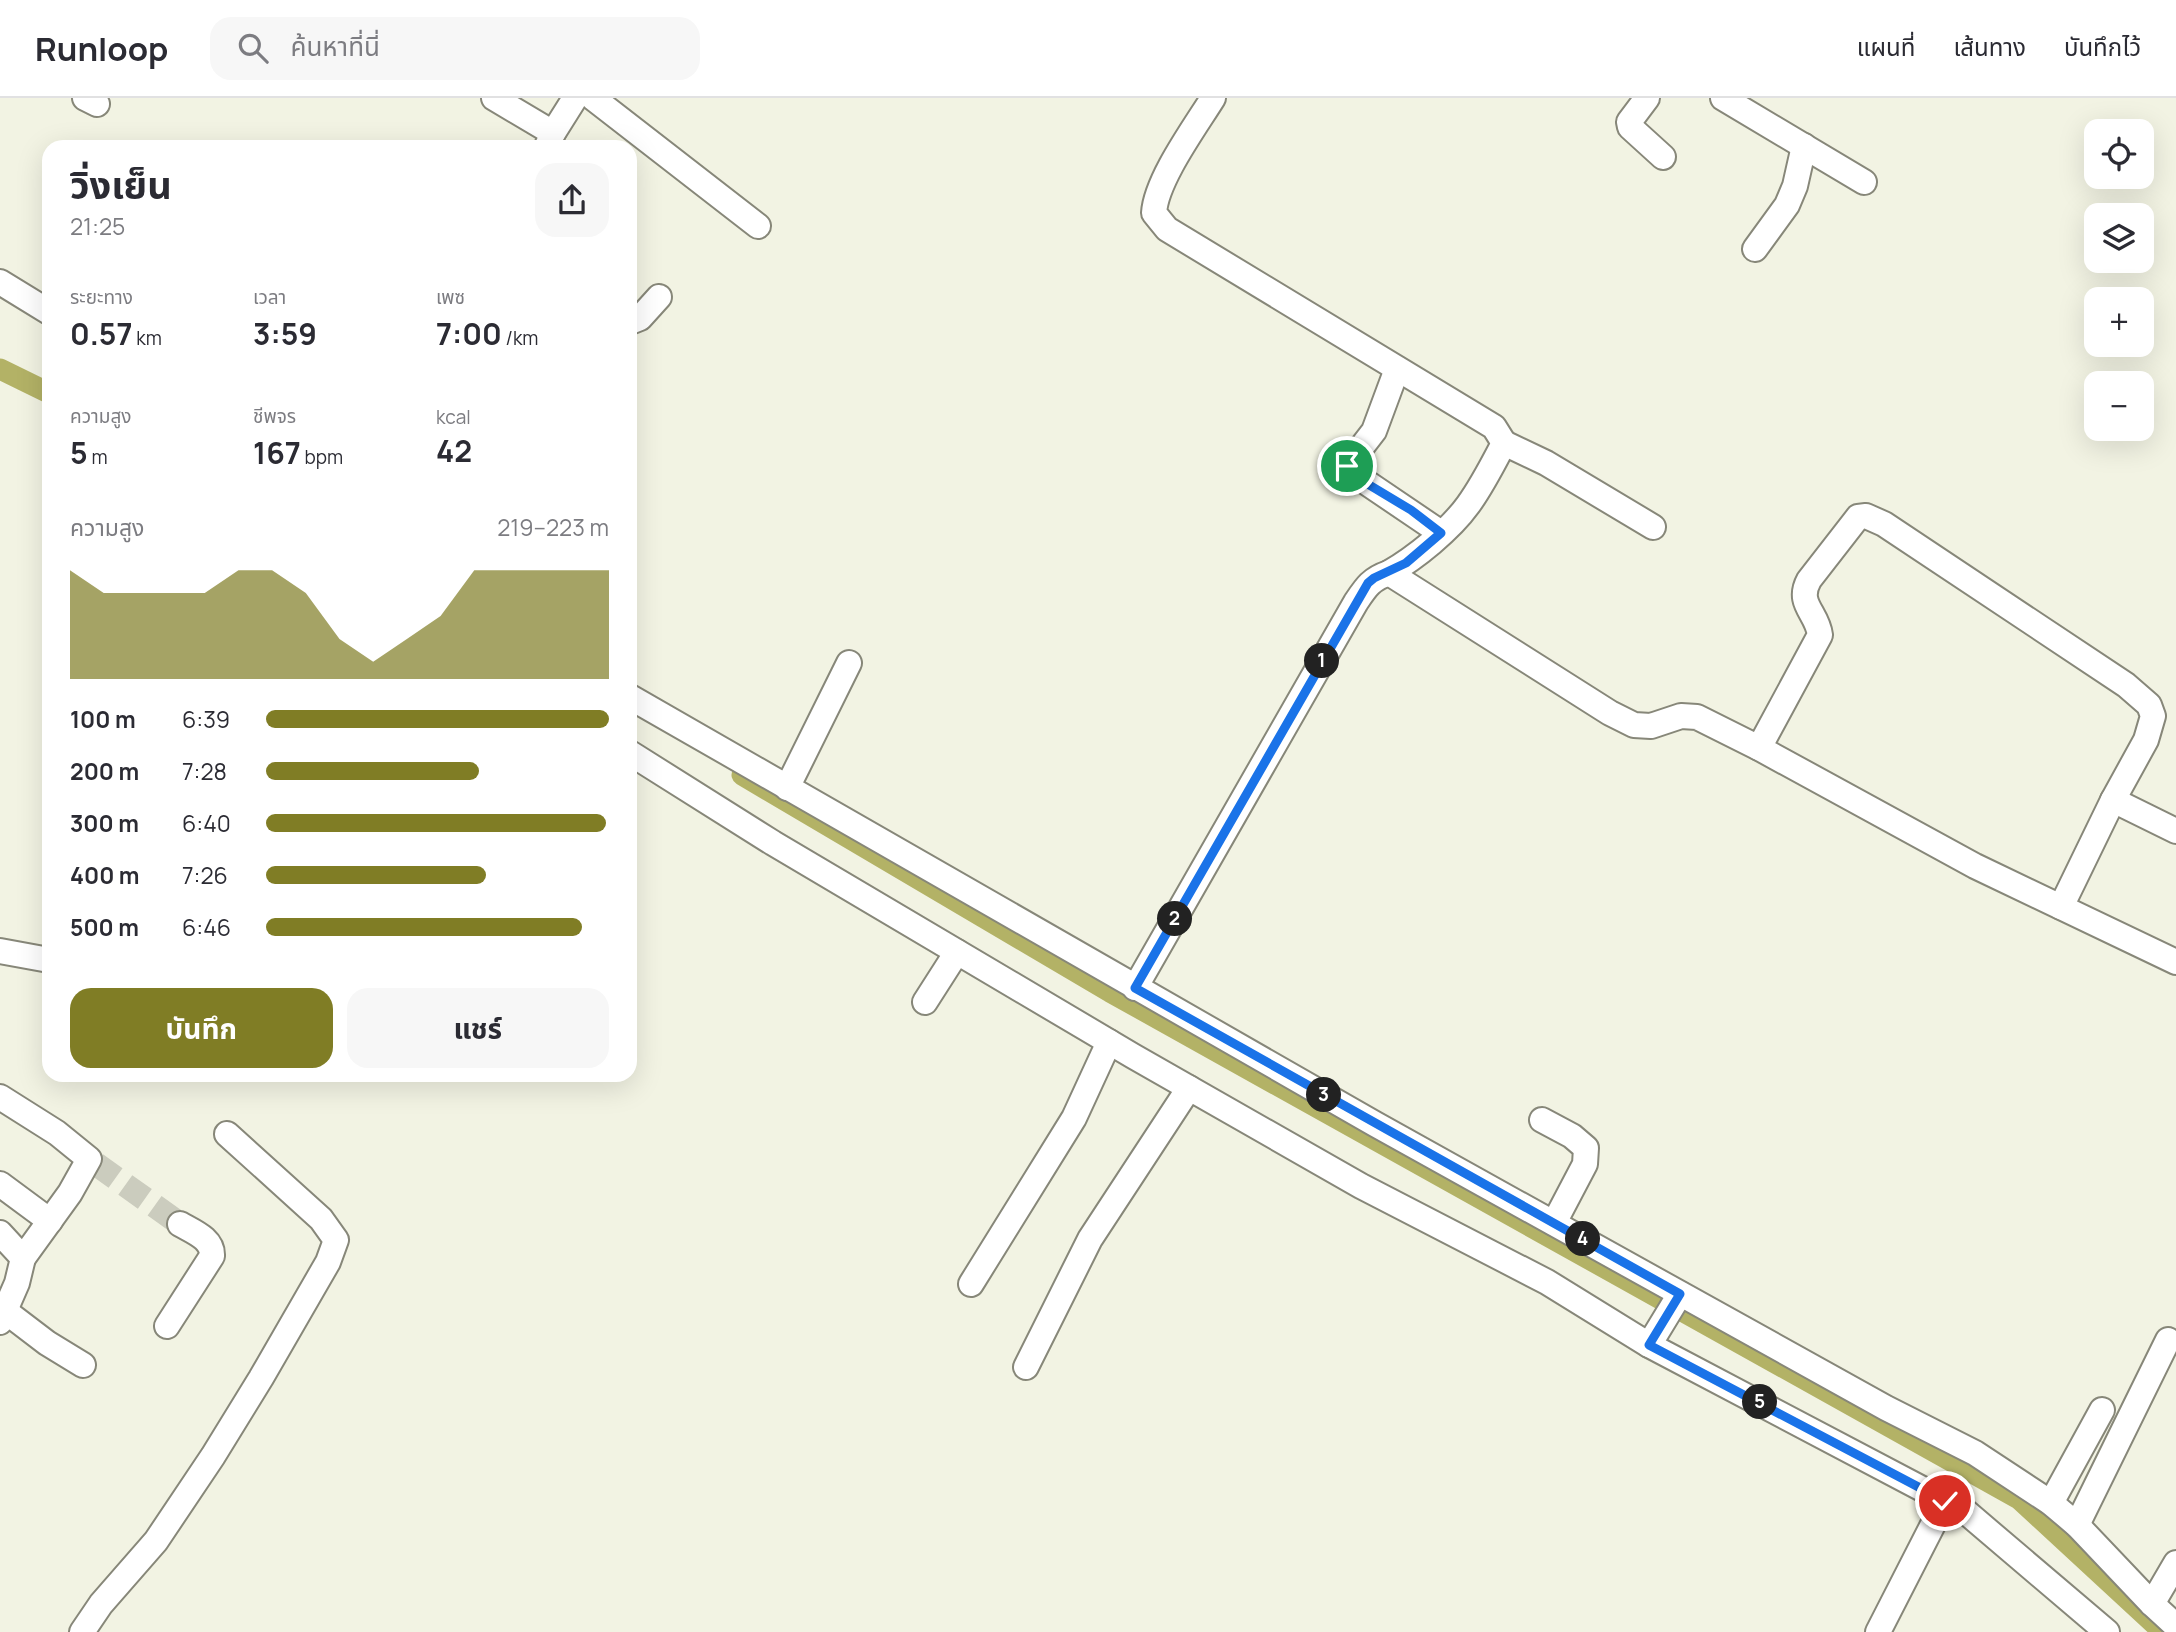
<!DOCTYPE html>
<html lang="th">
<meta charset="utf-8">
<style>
body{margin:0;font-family:Manrope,"Noto Sans Thai",sans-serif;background:#f7f7f7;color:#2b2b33;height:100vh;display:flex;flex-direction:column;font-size:26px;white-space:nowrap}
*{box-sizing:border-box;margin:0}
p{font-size:23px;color:#7c7c81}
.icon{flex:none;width:38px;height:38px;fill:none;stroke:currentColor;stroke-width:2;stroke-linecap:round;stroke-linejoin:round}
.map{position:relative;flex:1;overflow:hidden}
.panel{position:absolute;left:42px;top:42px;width:595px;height:942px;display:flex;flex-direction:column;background:#fff;border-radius:21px;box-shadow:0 7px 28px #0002}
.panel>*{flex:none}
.buttons{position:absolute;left:2084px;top:21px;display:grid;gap:14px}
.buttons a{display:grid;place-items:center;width:70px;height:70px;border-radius:14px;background:#fff;box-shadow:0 7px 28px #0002;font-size:35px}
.pin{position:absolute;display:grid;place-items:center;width:60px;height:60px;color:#fff;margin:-30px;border:4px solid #fff;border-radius:50%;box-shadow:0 2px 7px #0007}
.km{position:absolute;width:35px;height:35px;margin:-18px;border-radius:50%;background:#222;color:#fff;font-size:19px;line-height:35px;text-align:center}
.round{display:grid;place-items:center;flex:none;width:74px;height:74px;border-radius:21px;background:#f7f7f7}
.summary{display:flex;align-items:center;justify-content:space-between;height:119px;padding:0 28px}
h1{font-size:38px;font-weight:700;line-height:52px}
.metrics{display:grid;grid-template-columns:repeat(3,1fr);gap:10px;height:119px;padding:7px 28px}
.metrics div{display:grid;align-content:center}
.metrics b{font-size:30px;font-weight:700}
.metrics small{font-size:19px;font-weight:400}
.metrics p{font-size:19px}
.chart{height:196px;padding:14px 28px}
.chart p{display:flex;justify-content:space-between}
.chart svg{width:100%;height:126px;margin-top:7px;fill:#807d25;opacity:.7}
.cta{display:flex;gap:14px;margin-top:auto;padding:14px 28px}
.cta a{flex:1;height:80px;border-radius:21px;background:#807d25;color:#fff;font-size:28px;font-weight:700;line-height:80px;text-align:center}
.cta a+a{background:#f7f7f7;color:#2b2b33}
ul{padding:0 28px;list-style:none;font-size:23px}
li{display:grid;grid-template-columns:112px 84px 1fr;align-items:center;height:52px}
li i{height:18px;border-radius:9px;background:#807d25}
header{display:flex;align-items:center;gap:42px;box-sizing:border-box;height:98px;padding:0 35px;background:#fff;border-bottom:2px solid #e1e1e2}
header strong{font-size:33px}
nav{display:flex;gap:38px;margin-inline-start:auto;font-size:24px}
.search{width:490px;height:63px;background:#f7f7f7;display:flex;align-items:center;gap:18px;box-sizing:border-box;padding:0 24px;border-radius:21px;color:#7c7c81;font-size:26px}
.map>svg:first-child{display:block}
</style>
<header>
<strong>Runloop</strong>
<div class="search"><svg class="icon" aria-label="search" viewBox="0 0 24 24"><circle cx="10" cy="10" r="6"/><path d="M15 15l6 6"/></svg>ค้นหาที่นี่</div>
<nav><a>แผนที่</a><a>เส้นทาง</a><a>บันทึกไว้</a></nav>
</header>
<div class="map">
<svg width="2176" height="1534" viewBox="0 0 2176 1534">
<rect width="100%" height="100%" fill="#f2f3e3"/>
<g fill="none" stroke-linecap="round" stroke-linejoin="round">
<!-- canal -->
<g stroke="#b3b266" stroke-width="21">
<path d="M0 271 49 295"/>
<path d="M742 677 1110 894 2019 1401 2163 1534"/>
</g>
<!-- minor-tunnel -->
<path stroke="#cbccbe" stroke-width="24" stroke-dasharray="24 12" stroke-linecap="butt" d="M96 1066 180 1126"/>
<defs>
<g id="minor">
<path d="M85 0 97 6"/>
<path d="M494 0 553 35"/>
<path d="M593 0 758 128"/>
<path d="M1213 0C1195 29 1156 82 1154 115L1167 131 1494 329 1504 345C1493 366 1482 388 1468 407 1450 432 1415 460 1389 475"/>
<path d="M1647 0 1629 24 1630 29 1663 59"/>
<path d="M1723 0 1864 84"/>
<path d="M547 48 553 35 575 0"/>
<path d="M1755 151 1787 107 1795 88 1804 48"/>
<path d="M0 184 49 214"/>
<path d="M630 224 640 220 659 199"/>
<path d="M1397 271 1374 333 1347 368 1348 372 1441 435"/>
<path d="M1504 345 1546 365 1653 429"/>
<path d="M630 599 1375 1026 1886 1310 1975 1355 2051 1405 2077 1427 2152 1506 2176 1528"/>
<path d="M1759 650 1820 537C1817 514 1796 506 1809 482L1858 419 1866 418 1884 426 2126 587 2149 607 2153 618 2146 642 2113 702 2061 809"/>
<path d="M630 655 773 745 1133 958 1361 1088 1547 1184 1649 1247 1966 1414 2107 1534"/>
<path d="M787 690 849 565"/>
<path d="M2113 702 2176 733"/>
<path d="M0 853 49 862"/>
<path d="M1135 890 1356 504C1366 489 1371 481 1389 475L1610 615 1634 627 1651 628 1681 618 1697 619 1759 650 1975 768 2176 864"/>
<path d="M925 904 957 854"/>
<path d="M0 999 57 1035 89 1061 70 1095 23 1160"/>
<path d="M1542 1022 1572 1038 1586 1050 1585 1066 1554 1125"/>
<path d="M0 1086 50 1123"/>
<path d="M0 1135 23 1160 17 1185 0 1224"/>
<path d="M971 1186 1074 1020 1109 944"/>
<path d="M5 1213 47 1245 83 1267"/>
<path d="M167 1228 212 1158C213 1141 194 1134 180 1126"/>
<path d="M1649 1247 1680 1196"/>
<path d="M1026 1269 1090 1141 1189 990"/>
<path d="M2051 1405 2102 1312"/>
<path d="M2077 1427 2168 1242"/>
<path d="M2152 1506 2176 1465"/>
<path d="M82 1534 101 1506 156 1443 213 1358 261 1280 328 1164 336 1142 321 1121 227 1036"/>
<path d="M1878 1534 1945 1403"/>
</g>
</defs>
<!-- minor casing -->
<use href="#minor" stroke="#878779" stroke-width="28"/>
<!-- minor -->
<use href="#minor" stroke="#fff" stroke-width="24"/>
</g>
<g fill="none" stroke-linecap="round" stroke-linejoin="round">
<defs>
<path id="route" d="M1347 368 1351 376 1411 412 1441 435 1406 465 1374 480 1368 485 1135 890 1680 1196 1649 1247 1945 1403"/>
</defs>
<!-- route casing -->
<use href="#route" stroke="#fff" stroke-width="14"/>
<!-- route -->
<use href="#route" stroke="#1a73e8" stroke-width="9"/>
</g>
</svg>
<div class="buttons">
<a><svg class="icon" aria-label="locate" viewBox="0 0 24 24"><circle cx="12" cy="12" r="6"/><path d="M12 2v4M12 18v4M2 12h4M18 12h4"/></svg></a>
<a><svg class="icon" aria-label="layers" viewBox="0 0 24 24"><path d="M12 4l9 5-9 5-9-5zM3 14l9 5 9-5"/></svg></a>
<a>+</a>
<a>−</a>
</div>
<div class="pin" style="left:1347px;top:368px;background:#1e9e55"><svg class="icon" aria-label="arrive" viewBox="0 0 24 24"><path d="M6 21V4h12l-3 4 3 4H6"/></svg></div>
<div class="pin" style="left:1945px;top:1403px;background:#d93025"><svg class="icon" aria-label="check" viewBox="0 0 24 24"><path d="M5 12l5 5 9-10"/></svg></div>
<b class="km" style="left:1322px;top:563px">1</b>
<b class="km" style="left:1175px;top:821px">2</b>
<b class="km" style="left:1324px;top:997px">3</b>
<b class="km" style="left:1583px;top:1141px">4</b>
<b class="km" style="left:1760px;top:1304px">5</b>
<section class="panel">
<div class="summary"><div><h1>วิ่งเย็น</h1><p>21:25</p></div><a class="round"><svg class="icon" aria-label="share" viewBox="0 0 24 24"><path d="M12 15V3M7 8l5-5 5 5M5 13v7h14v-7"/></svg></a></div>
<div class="metrics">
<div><p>ระยะทาง</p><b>0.57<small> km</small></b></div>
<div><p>เวลา</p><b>3:59</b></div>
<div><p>เพซ</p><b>7:00<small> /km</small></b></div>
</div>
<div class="metrics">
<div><p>ความสูง</p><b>5<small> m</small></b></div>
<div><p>ชีพจร</p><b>167<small> bpm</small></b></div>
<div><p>kcal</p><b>42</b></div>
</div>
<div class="chart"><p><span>ความสูง</span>219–223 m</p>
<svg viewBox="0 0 160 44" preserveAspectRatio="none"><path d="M0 44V6L10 14L20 14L30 14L40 14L50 6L60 6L70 14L80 30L90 38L100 30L110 22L120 6L130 6L140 6L150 6L160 6V44z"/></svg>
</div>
<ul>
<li><b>100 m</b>6:39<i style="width:100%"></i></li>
<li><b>200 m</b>7:28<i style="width:62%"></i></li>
<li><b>300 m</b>6:40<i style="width:99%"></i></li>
<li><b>400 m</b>7:26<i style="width:64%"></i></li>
<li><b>500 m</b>6:46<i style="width:92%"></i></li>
</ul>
<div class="cta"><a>บันทึก</a><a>แชร์</a></div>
</section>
</div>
